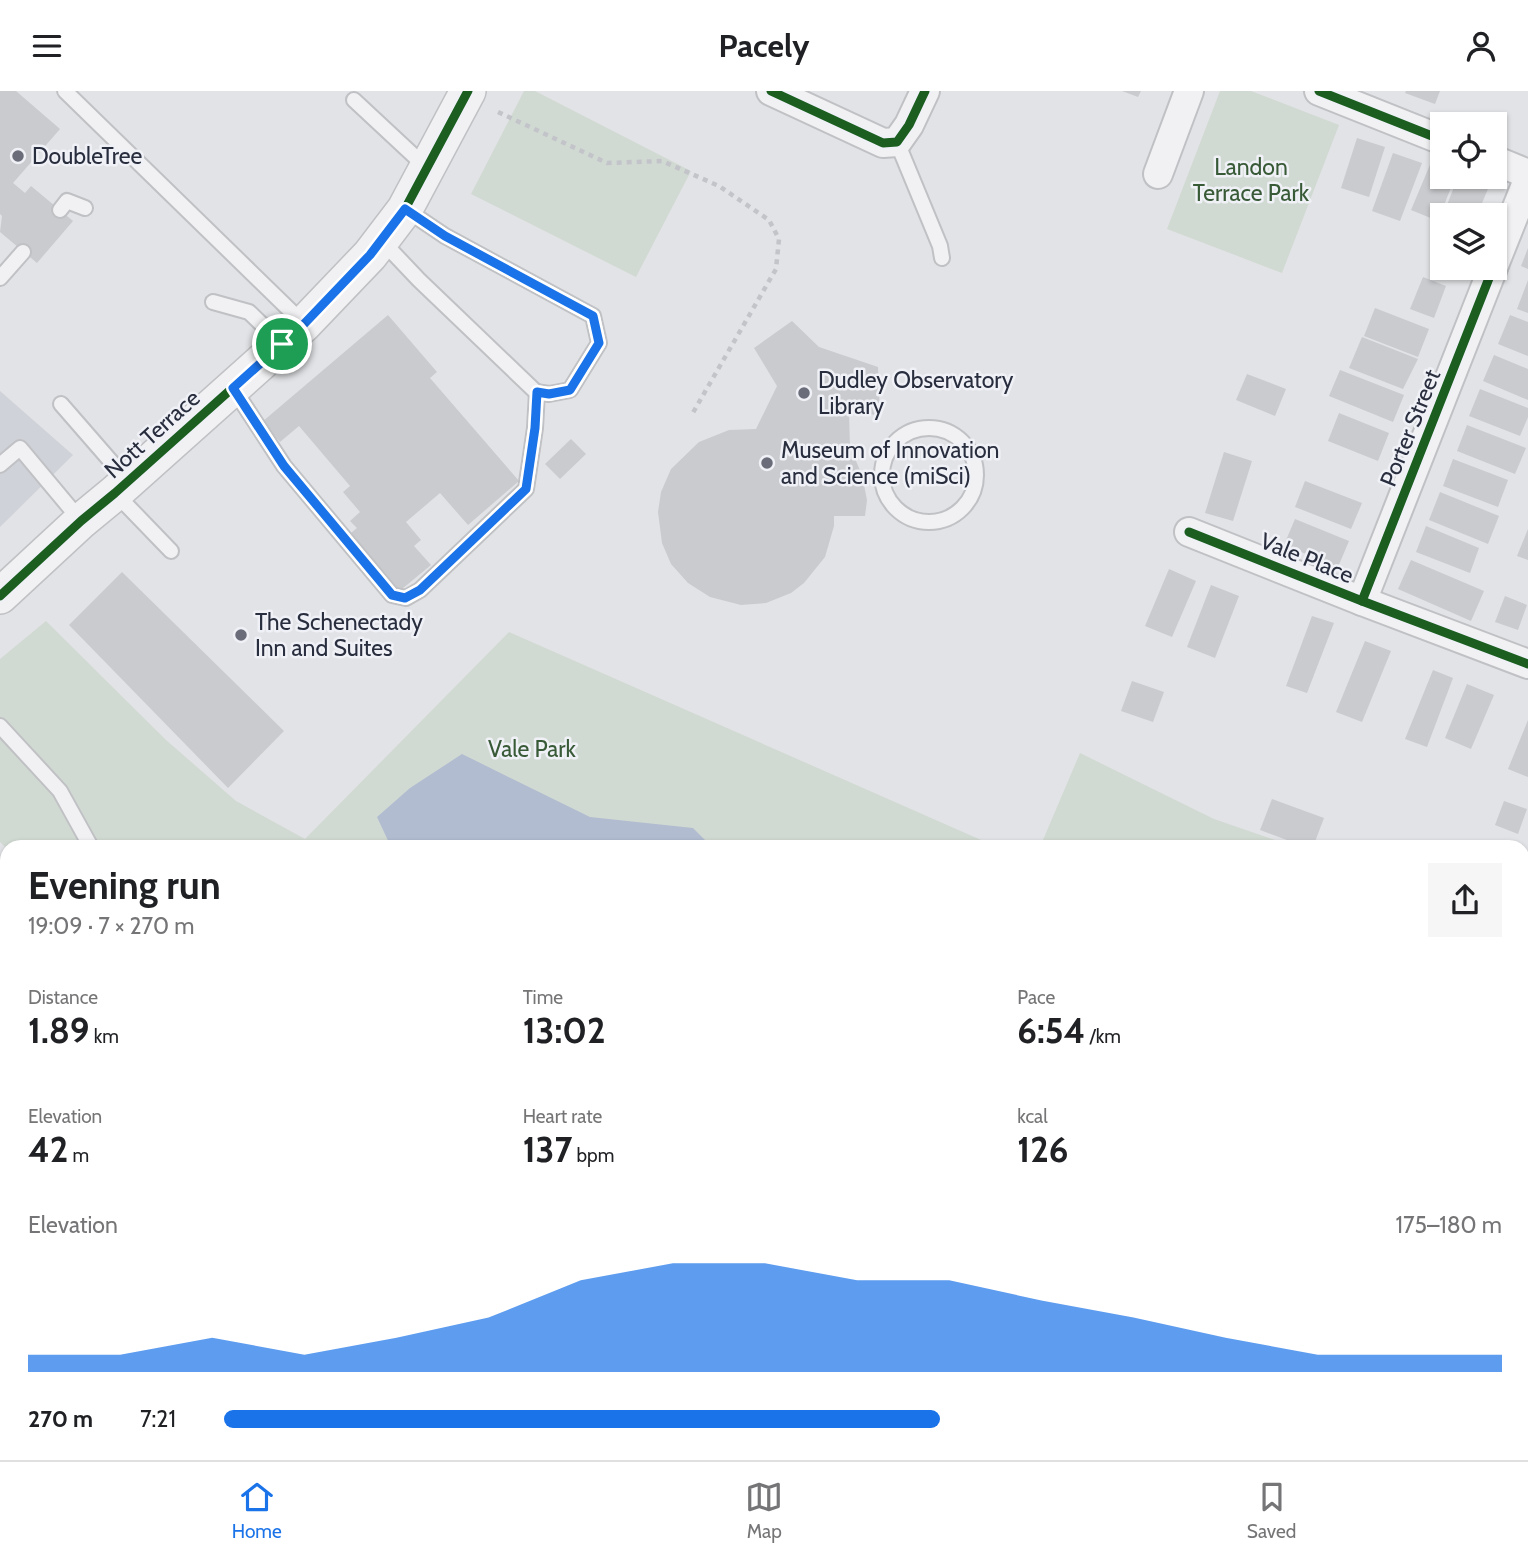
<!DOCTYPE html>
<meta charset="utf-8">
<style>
body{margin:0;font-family:Cabin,sans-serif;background:#f6f6f6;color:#202124;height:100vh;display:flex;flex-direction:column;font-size:26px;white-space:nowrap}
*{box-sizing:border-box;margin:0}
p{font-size:23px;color:#757577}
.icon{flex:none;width:38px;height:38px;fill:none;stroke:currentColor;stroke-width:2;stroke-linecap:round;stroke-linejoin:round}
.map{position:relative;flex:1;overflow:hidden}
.panel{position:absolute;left:0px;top:749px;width:1530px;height:621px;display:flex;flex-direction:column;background:#fff;border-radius:21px 21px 0 0;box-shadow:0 2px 5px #0004}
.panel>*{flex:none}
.controls{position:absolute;left:1430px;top:21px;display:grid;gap:14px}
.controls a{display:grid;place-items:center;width:77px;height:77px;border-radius:0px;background:#fff;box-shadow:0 2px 5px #0004;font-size:35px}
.pin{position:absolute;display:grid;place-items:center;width:60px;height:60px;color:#fff;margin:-30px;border:4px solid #fff;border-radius:50%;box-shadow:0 2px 7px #0007}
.round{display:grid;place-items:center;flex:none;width:74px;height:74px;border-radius:0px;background:#f6f6f6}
.headline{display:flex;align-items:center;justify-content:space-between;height:119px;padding:0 28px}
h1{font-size:38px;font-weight:700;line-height:52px}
.metrics{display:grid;grid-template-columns:repeat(3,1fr);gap:10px;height:119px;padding:7px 28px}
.metrics div{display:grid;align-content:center}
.metrics b{font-size:35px;font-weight:700}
.metrics small{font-size:19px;font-weight:400}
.metrics p{font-size:19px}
.chart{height:196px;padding:14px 28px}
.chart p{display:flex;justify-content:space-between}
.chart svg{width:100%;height:126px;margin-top:7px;fill:#1a73e8;opacity:.7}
ul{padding:0 28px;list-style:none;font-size:23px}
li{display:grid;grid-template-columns:112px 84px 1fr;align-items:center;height:52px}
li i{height:18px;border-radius:9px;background:#1a73e8}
header{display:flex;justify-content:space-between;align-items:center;height:91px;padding:0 28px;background:#fff;font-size:32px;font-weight:700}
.tab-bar{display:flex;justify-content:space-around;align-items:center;height:98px;border-top:2px solid #e0e0e0;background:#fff;font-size:19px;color:#757577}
.tab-bar a{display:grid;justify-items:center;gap:4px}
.tab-bar .current{color:#1a73e8}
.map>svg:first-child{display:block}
</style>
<header><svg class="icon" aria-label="menu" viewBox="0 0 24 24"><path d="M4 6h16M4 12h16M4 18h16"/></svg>Pacely<svg class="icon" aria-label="person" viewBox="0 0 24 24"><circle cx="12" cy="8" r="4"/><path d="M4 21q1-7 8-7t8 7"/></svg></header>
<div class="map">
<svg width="1528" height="1369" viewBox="0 0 1528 1369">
<rect width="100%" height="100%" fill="#e2e3e6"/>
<!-- built -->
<path fill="#d0d2d9" d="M0 300 73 364 0 436Z"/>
<!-- green -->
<g fill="#d1dad2">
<path d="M524 0H535L691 80 636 186 471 103Z"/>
<path d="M1220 0H1251L1339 34 1282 182 1167 138Z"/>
<path d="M46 530 166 649 236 710 305 748 509 541 997 756H7V758L0 751V568Z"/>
<path d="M1080 662 1214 728 1295 756H1040Z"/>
<path d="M1523 836 1528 837V1369H534L525 1363H1522Z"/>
</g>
<!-- water -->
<g fill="#b1bcd0">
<path d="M462 663 590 726 693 737 712 756H391L377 726 410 697Z"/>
<path d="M1523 1206 1528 1210V1369H1355L1349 1363H1522Z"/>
</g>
<!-- building -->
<g fill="#cacbce">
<path d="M0 0H16L60 38 13 92 25 102 31 95 73 130 37 172 0 141 2 125 0 123Z"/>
<path d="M1122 0H1141L1138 6Z"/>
<path d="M1406 0H1440L1435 13 1405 2Z"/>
<path d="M1357 47 1385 56 1369 106 1341 97Z"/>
<path d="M1393 62 1422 72 1400 130 1372 120Z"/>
<path d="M1432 69 1442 73V86H1455L1438 130 1411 119Z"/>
<path d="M1458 86H1471L1490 93 1477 124H1443Z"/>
<path d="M1442 126V158L1431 154Z"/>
<path d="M1528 157V178L1521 175Z"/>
<path d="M1423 186 1446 195 1434 227 1410 218Z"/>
<path d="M1528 189V222L1517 218Z"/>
<path d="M1375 217 1429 238 1418 266 1364 245Z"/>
<path d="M388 224 437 281 430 287 519 390 468 434 440 402 406 431 421 449 414 455 431 474 396 503 346 446 357 437 350 430 360 421 343 401 350 395 299 335 280 351 262 331Z"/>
<path d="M1510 224 1528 231V265L1498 253Z"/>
<path d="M792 230 819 256 878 276 880 324 849 322 850 356 862 384 867 409 865 425H834V435L825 466 804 492 791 502 766 512 741 514 710 506 688 492 671 473 662 452 658 421 661 401 671 378 699 351 729 339 756 338 777 295 754 257Z"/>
<path d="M1362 246 1418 268 1403 298 1349 277Z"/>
<path d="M1494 264 1528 278V309L1483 290Z"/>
<path d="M1340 279 1404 304 1393 331 1329 305Z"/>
<path d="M1247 283 1286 298 1275 325 1236 309Z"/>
<path d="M1480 298 1528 317V326L1520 345 1469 325Z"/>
<path d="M1339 322 1389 342 1378 370 1328 350Z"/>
<path d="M1467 334 1526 357 1515 383 1457 360Z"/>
<path d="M571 348 586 363 560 388 545 373Z"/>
<path d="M1224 361 1252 370 1233 430 1205 422Z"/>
<path d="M1453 368 1508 389 1498 416 1443 395Z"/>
<path d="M1305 390 1362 412 1351 438 1295 416Z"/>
<path d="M1440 401 1499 425 1488 453 1429 429Z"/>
<path d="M1295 428 1349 450 1338 476 1284 454Z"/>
<path d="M1426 435 1479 457 1470 482 1416 461Z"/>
<path d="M1528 438V469L1517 465Z"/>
<path d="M1411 469 1484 500 1471 530 1398 498Z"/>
<path d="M1169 478 1196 490 1172 546 1145 535Z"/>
<path d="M122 481 284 640 228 697 69 534Z"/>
<path d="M1211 494 1239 505 1215 567 1187 556Z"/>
<path d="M1505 505 1527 514 1518 539 1495 531Z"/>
<path d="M1312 525 1334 532 1307 602 1286 595Z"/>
<path d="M1365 550 1391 560 1362 631 1336 621Z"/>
<path d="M1433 579 1453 587 1427 656 1405 648Z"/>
<path d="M1132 590 1164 601 1153 631 1121 620Z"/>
<path d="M1467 593 1494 604 1471 658 1445 647Z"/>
<path d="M1528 629V686L1508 678Z"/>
<path d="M1272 708 1324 727 1313 756H1306L1260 739Z"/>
<path d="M1504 710 1527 718 1518 743 1495 734Z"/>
<path d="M0 1096 7 1104V1113L0 1120Z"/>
<path d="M3 1273 7 1278V1321L0 1314V1276Z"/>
<path d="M0 1330 7 1337 0 1345Z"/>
<path d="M54 1363H70L75 1369H47Z"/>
<path d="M88 1363H126L131 1369H94Z"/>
<path d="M136 1363H186L191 1369H141Z"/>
<path d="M367 1363H413L406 1369H360Z"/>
<path d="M442 1363H461L466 1369H435Z"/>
</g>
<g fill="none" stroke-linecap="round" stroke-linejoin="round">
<defs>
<g id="service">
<path d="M65 0 303 232"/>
<path d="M354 9 427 77"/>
<path d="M897 51 940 155 942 167"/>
<path d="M60 119 67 110 85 117"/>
<path d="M382 150 419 189 536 301 549 303 570 299 599 252 593 225 445 145 405 118"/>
<path d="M0 187 23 161"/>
<path d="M213 211 249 221 281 252"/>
<path d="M233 297 284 375 392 504 406 507 420 499 526 398 535 337 537 301"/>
<path d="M61 313 128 390"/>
<circle cx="929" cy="384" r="47"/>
<path d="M0 374 20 357 81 430"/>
<path d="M115 402 171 460"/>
<path d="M0 635 60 700 91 756"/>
<path d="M0 817 7 823"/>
<path d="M1522 1102 1528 1094"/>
<path d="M1522 1116H1528"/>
</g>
<g id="minor">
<path d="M771 0 883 52 897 51 909 34 925 0"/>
<path d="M1319 0 1442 49"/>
<path d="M1494 69 1528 83"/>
<path d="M1158 83 1189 0"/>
<path d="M1494 174 1528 89"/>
<path d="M1189 441 1362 510 1528 573"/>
<path d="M1362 510 1493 177"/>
<path d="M0 950 7 956"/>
<path d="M0 1006 7 999"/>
<path d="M287 1363 292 1369"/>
<path d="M1 1369 8 1363"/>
</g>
<path id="tertiary" d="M0 505 81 430 115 402 304 233 370 164 405 118 468 0"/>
</defs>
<!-- service casing -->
<use href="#service" stroke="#c0c1c4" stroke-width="18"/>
<!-- minor casing -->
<use href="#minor" stroke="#c0c1c4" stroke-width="32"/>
<!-- tertiary casing -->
<use href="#tertiary" stroke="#c0c1c4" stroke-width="38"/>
<!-- path -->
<g stroke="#c3c4ca" stroke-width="4.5" stroke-dasharray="5 5" stroke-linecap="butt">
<path d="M498 21 607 72 662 70 719 95 769 129 779 148 776 178 691 325"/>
<path d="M1320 1363 1330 1369"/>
<path d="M1023 1369V1363"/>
</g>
<!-- service -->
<use href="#service" stroke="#f1f1f3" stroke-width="14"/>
<!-- minor -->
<use href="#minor" stroke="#f1f1f3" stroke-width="28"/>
<!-- tertiary -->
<use href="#tertiary" stroke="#f1f1f3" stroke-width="35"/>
<defs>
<g id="cycleway">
<path d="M771 0 883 52 897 51 909 34 925 0"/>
<path d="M1319 0 1442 49"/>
<path d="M1189 441 1362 510 1528 573"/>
<path d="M0 505 81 430 115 402 304 233 370 164 405 118 468 0"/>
<path d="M1362 510 1493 177"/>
</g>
</defs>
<!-- cycleway casing -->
<use href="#cycleway" stroke="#eff1f6" stroke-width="13"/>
<!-- cycleway -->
<use href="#cycleway" stroke="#1b5e20" stroke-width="9"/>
</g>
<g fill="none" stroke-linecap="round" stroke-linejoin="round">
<defs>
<path id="route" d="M405 118 445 145 593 225 599 252 570 299 549 303 537 301 535 337 526 398 420 499 405 507 392 504 284 375 233 297 304 233 370 164Z"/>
</defs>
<!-- route casing -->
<use href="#route" stroke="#fff" stroke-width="14"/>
<!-- route -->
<use href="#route" stroke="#1a73e8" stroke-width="9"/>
</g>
<!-- markers -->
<g fill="#6a6d79" stroke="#eff1f6" stroke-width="2.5">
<circle cx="18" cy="65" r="7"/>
<circle cx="804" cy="302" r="7"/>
<circle cx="767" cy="372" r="7"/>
<circle cx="241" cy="544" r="7"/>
</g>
<g text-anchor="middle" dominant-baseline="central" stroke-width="5" stroke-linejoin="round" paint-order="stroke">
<!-- poi labels -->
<g font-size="23" fill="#292e3f" stroke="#eff1f6" text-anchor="start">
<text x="32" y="65">DoubleTree</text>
<text x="818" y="289">Dudley Observatory<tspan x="818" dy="26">Library</tspan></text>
<text x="781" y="359">Museum of Innovation<tspan x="781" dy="26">and Science (miSci)</tspan></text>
<text x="255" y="531">The Schenectady<tspan x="255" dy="26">Inn and Suites</tspan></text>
</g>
<!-- park labels -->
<g font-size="23" fill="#395a37" stroke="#eff1f6">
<text x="1251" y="76">Landon<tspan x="1251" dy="26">Terrace Park</tspan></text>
<text x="532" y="658">Vale Park</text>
</g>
<!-- street labels -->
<g font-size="23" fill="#292e3f" stroke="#eff1f6">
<text transform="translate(1410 337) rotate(-68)">Porter Street</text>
<text transform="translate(152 343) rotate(-42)">Nott Terrace</text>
<text transform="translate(1307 467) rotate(22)">Vale Place</text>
</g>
</g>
</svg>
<div class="controls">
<a><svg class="icon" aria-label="locate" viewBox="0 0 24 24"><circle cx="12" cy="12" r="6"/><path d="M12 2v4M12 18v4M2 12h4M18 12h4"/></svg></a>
<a><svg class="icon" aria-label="layers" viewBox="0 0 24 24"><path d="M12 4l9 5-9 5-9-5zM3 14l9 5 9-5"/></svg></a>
</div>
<div class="pin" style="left:282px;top:253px;background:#1e9e55"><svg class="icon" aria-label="arrive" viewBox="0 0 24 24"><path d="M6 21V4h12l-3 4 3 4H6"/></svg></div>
<section class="panel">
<div class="headline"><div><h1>Evening run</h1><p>19:09 · 7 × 270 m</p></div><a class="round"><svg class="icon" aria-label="share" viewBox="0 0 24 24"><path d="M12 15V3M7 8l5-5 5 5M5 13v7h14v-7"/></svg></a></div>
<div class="metrics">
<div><p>Distance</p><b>1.89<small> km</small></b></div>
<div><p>Time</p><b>13:02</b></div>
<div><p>Pace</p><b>6:54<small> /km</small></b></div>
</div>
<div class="metrics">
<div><p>Elevation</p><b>42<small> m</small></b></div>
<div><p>Heart rate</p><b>137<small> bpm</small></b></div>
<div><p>kcal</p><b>126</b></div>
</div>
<div class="chart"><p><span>Elevation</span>175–180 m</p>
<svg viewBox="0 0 160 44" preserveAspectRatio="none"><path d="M0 44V38L10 38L20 32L30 38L40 32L50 25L60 12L70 6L80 6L90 12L100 12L110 19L120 25L130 32L140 38L150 38L160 38V44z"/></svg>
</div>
<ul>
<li><b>270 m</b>7:21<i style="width:56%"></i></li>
</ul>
</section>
</div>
<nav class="tab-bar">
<a class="current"><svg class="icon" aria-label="home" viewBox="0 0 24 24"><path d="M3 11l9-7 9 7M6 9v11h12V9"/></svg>Home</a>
<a><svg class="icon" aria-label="map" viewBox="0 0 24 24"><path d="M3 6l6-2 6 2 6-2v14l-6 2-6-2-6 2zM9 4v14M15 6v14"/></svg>Map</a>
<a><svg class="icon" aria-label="saved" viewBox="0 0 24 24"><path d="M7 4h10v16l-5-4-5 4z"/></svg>Saved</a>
</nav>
